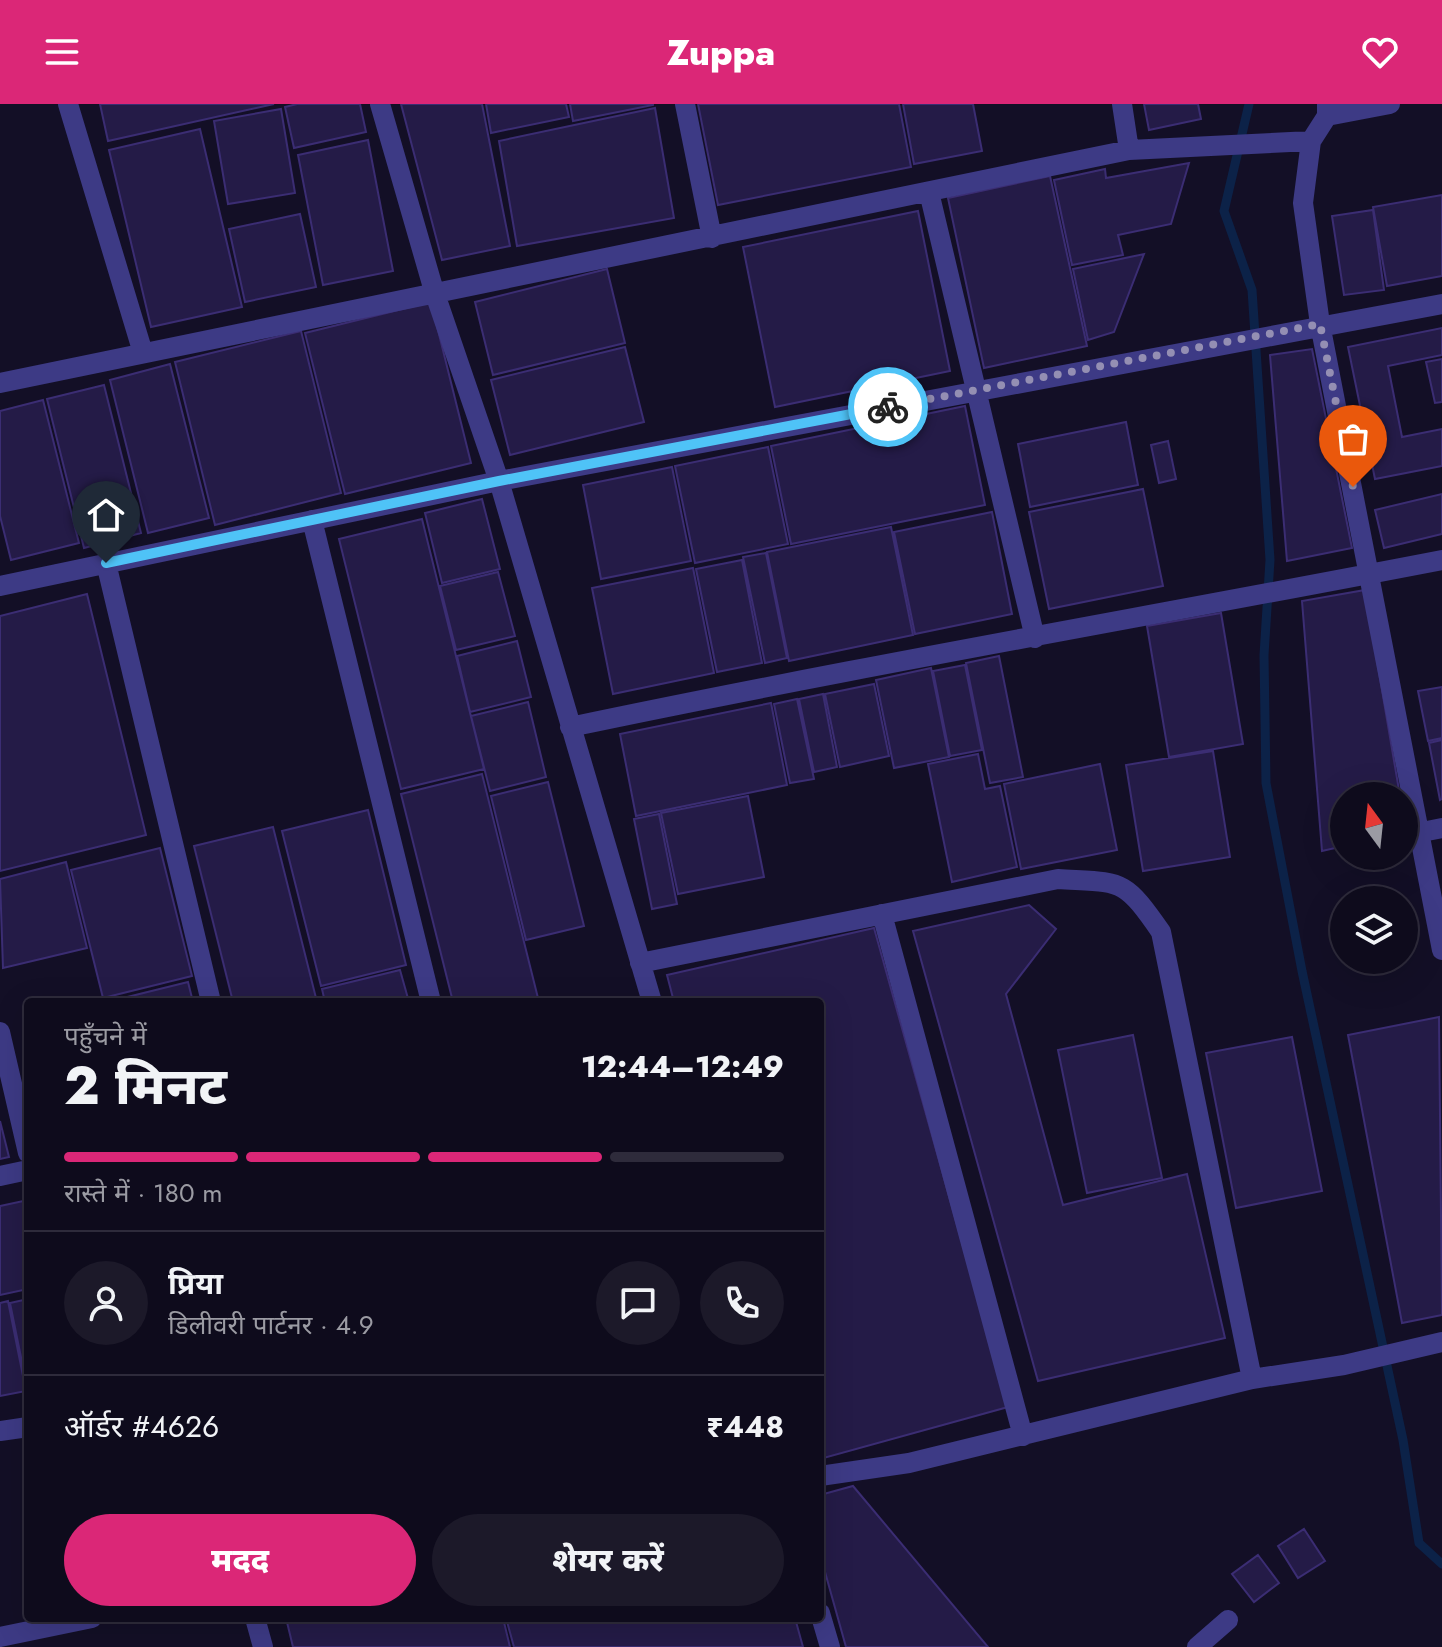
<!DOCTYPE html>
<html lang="hi">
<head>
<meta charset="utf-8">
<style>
	body { margin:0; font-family:Jost,"Noto Sans Devanagari",sans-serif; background:#1c1929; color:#f1f3f6; height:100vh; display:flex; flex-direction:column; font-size:30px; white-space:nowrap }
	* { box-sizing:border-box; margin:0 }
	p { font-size:26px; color:#9b9ba3 }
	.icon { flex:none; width:44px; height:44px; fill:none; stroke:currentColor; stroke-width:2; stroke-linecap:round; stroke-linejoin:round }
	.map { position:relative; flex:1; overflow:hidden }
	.side { position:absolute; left:24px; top:894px; width:800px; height:624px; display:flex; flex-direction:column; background:#0e0b1c; border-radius:8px; box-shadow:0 8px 32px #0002,0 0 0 2px #2e2b3b }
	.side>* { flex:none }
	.needle { width:52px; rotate:345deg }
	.fabs { position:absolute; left:1330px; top:678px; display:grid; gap:16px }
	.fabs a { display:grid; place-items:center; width:88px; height:88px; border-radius:50%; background:#0e0b1c; box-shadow:0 8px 32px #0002,0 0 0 2px #2e2b3b; font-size:40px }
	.pin { position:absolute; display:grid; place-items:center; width:68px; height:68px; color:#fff; margin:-82px -34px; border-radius:50% 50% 50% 0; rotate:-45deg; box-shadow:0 0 8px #0007 }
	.pin .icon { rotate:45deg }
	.courier { position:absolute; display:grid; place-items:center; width:80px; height:80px; margin:-40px; border:6px solid #4fc3f7; border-radius:50%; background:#fff; color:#222; box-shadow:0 2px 10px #0007 }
	.head em { font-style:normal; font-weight:800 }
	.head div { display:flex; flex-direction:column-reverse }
	.head { display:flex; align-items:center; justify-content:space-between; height:136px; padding:0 40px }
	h1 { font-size:52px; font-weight:800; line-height:60px }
	.bar { display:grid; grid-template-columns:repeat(4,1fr); gap:12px 8px; align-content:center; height:96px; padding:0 40px }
	.bar i { height:10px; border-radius:6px; background:#2e2b3b }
	.bar .active { background:#db2777 }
	.bar p { grid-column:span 4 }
	.line { display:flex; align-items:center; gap:20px; padding:0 40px; border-top:2px solid #2e2b3b }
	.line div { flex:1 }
	.round { display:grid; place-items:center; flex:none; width:84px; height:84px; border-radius:42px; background:#1c1929 }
	.action { display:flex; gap:16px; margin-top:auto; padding:16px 40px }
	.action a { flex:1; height:92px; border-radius:48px; background:#db2777; color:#fff; font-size:32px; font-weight:800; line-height:92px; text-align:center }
	.action a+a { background:#1c1929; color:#f1f3f6 }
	header { display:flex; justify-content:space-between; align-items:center; height:104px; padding:0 40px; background:#db2777; color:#fff; font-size:36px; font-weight:800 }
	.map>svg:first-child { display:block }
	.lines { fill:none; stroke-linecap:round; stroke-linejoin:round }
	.stream { stroke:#0c2248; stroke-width:9 }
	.building { fill:#241b47; stroke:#3b2d73; stroke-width:2 }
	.minor { stroke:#3d3a85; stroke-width:20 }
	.done { stroke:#948fb3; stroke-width:8; stroke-dasharray:0 14.4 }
	.route { stroke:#4fc3f7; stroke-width:10 }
</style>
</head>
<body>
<header><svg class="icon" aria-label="menu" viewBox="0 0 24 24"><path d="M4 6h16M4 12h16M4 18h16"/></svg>Zuppa<svg class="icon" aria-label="heart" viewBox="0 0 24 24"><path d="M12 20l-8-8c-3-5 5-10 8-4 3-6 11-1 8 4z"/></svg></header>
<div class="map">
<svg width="1442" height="1543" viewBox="0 0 1442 1543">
	<rect width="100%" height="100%" fill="#130f26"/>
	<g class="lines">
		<path class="stream" d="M1249 0 1224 107 1252 186 1270 456 1264 551 1266 679 1302 867 1403 1336 1419 1439 1442 1460"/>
	</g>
	<path class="building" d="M100 0H274L108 37Z
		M297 0H360L366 28 294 44 285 3Z
		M401 0H482L510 142 442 156Z
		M486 0H566L569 13 491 29Z
		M570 0H653V1L573 17Z
		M698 0H899L911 63 718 101Z
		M903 0H973L982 47 914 60Z
		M1144 0H1198L1201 15 1149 26Z
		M655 4 674 114 517 142 499 37Z
		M281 5 295 89 228 100 214 17Z
		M200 25 242 203 151 223 109 46Z
		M368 36 393 167 323 181 298 51Z
		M1189 59 1171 120 1118 131 1123 151 1072 161 1054 76 1105 65 1106 74Z
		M1050 72 1087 242 984 264 948 94Z
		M1442 91V172L1387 182 1373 103Z
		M1373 106 1384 186 1344 191 1332 112Z
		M918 107 950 267 775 303 743 143Z
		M300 110 316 183 245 198 229 125Z
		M1144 150 1114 228 1088 236 1073 165Z
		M607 165 625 239 493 271 475 198Z
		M431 198 471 359 345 390 305 229Z
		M1442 224V251L1388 262 1402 333 1442 325V362L1375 375 1348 243Z
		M301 227 341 389 215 421 175 258Z
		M625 243 644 318 510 351 491 276Z
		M1312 245 1352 444 1287 457 1270 251Z
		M1442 255V298L1435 299 1426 258Z
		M170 260 209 414 148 429 110 276Z
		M104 281 141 429 84 444 47 295Z
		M43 296 79 439 11 456 0 412V307Z
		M965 302 985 401 791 440 771 342Z
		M1126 318 1138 381 1030 403 1018 340Z
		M1168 337 1176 375 1159 379 1151 341Z
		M768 343 788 440 695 459 675 362Z
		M672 363 691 457 601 475 583 381Z
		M1143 385 1163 482 1049 505 1029 408Z
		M1442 390V430L1384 444 1375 406Z
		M482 395 500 465 442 479 425 409Z
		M992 408 1012 510 915 530 894 428Z
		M422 415 484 665 401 685 339 435Z
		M891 423 913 531 789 557 767 448Z
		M766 449 787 554 765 559 743 453Z
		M742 456 762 559 717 568 696 465Z
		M693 464 714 569 613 590 592 484Z
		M498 468 515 532 456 546 440 482Z
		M1365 486 1400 692H1344V742L1322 747 1302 497Z
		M87 490 146 731 0 767V512Z
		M1221 509 1243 640 1169 653 1147 522Z
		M517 537 531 593 470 608 457 552Z
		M999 552 1023 673 990 679 966 559Z
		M965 561 982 646 950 652 933 567Z
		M931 564 949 653 894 664 876 576Z
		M874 580 889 652 840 663 825 590Z
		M1442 583V634L1428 637 1418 587Z
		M823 590 837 663 814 668 799 595Z
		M797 595 814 675 790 679 774 600Z
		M528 598 546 673 490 687 471 612Z
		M771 599 787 681 636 712 620 630Z
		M1442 636V695L1440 696 1429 639Z
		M1213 647 1230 753 1143 767 1126 661Z
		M978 650 985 685 1000 682 1017 763 952 778 928 660Z
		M1100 660 1117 746 1021 765 1004 680Z
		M482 670 539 898H453L401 690Z
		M548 678 584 822 526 836 491 692Z
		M748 692 764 773 678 790 661 709Z
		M368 706 406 861 321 882 282 727Z
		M659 710 677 800 652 805 634 715Z
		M273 723 317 898H233L194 742Z
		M160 744 192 872 103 894 71 766Z
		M66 758 87 844 3 864 0 775Z
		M1029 801 1056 825 1006 890 1063 1101 1187 1070 1225 1234 1038 1277 913 827Z
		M874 824 1008 1303 820 1355V898H674L667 871Z
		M400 866 409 898H325L322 885Z
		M188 878 193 898H107Z
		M1439 913 1442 1211 1402 1219 1348 931Z
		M1133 931 1162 1074 1087 1089 1058 946Z
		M1292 933 1322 1087 1236 1104 1206 949Z
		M0 1017 9 1053 0 1055Z
		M28 1096V1185L0 1191V1102Z
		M28 1195V1288L10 1199Z
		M8 1197 26 1287 0 1292V1199Z
		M853 1382 988 1543H846L820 1450V1391Z
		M1304 1425 1325 1457 1298 1474 1278 1442Z
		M1258 1451 1279 1479 1254 1498 1232 1470Z
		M286 1514H503L510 1543H293Z
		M506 1514H795L803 1543H514Z"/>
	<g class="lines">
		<path class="minor" d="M68 0 143 249
			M380 0 434 187 499 377 652 898
			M685 0 712 134
			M1327 0V12L1311 37 1303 99 1320 220 1442 846
			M1327 12 1390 0
			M1129 46 1311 37
			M929 88 1035 534
			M0 279 1129 46 1122 0
			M312 416 431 898
			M106 459 211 898
			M0 482 499 377 1442 200
			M570 623C860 562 1152 512 1442 456
			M1422 728 1442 724
			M882 810 1023 1332
			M640 859 1058 775C1122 779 1123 773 1161 828L1252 1275
			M0 928 28 1049
			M0 1072 28 1066
			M0 1327 28 1323
			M820 1372 909 1359 1252 1275 1344 1261 1442 1238
			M820 1509 830 1543
			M255 1514 263 1543
			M0 1533 92 1514
			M1197 1543 1228 1516"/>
	</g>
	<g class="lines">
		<path class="done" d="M888 303 1320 220 1353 383"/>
		<path class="route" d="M106 459 499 377 888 303"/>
	</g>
</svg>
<div class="fabs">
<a><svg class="needle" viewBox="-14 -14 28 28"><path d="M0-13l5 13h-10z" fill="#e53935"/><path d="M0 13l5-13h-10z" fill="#9b9ba3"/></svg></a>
<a><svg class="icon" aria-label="layers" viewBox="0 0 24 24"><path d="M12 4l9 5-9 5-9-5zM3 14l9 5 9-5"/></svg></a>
</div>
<div class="pin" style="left:1353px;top:383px;background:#ea580c"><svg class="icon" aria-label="bag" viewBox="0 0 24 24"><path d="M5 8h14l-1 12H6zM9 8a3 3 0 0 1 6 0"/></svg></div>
<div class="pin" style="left:106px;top:459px;background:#1f2937"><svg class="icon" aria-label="home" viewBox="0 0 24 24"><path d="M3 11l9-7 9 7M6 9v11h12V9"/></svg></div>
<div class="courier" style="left:888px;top:303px"><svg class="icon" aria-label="bike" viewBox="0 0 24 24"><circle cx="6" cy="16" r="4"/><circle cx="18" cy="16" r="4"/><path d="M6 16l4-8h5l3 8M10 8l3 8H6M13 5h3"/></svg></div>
<section class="side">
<div class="head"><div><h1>2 मिनट</h1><p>पहुँचने में</p></div><em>12:44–12:49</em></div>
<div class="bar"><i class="active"></i><i class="active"></i><i class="active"></i><i></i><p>रास्ते में · 180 m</p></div>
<div class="line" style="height:144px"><a class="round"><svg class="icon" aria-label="person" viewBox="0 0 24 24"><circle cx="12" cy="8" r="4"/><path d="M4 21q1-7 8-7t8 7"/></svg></a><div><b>प्रिया</b><p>डिलीवरी पार्टनर · 4.9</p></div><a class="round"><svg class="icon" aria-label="chat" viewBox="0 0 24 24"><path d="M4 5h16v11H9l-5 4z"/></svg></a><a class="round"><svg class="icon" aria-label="phone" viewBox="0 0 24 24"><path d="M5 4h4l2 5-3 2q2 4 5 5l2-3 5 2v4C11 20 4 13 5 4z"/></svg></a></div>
<div class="line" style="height:104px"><div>ऑर्डर #4626</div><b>₹448</b></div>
<div class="action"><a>मदद</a><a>शेयर करें</a></div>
</section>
</div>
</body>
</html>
